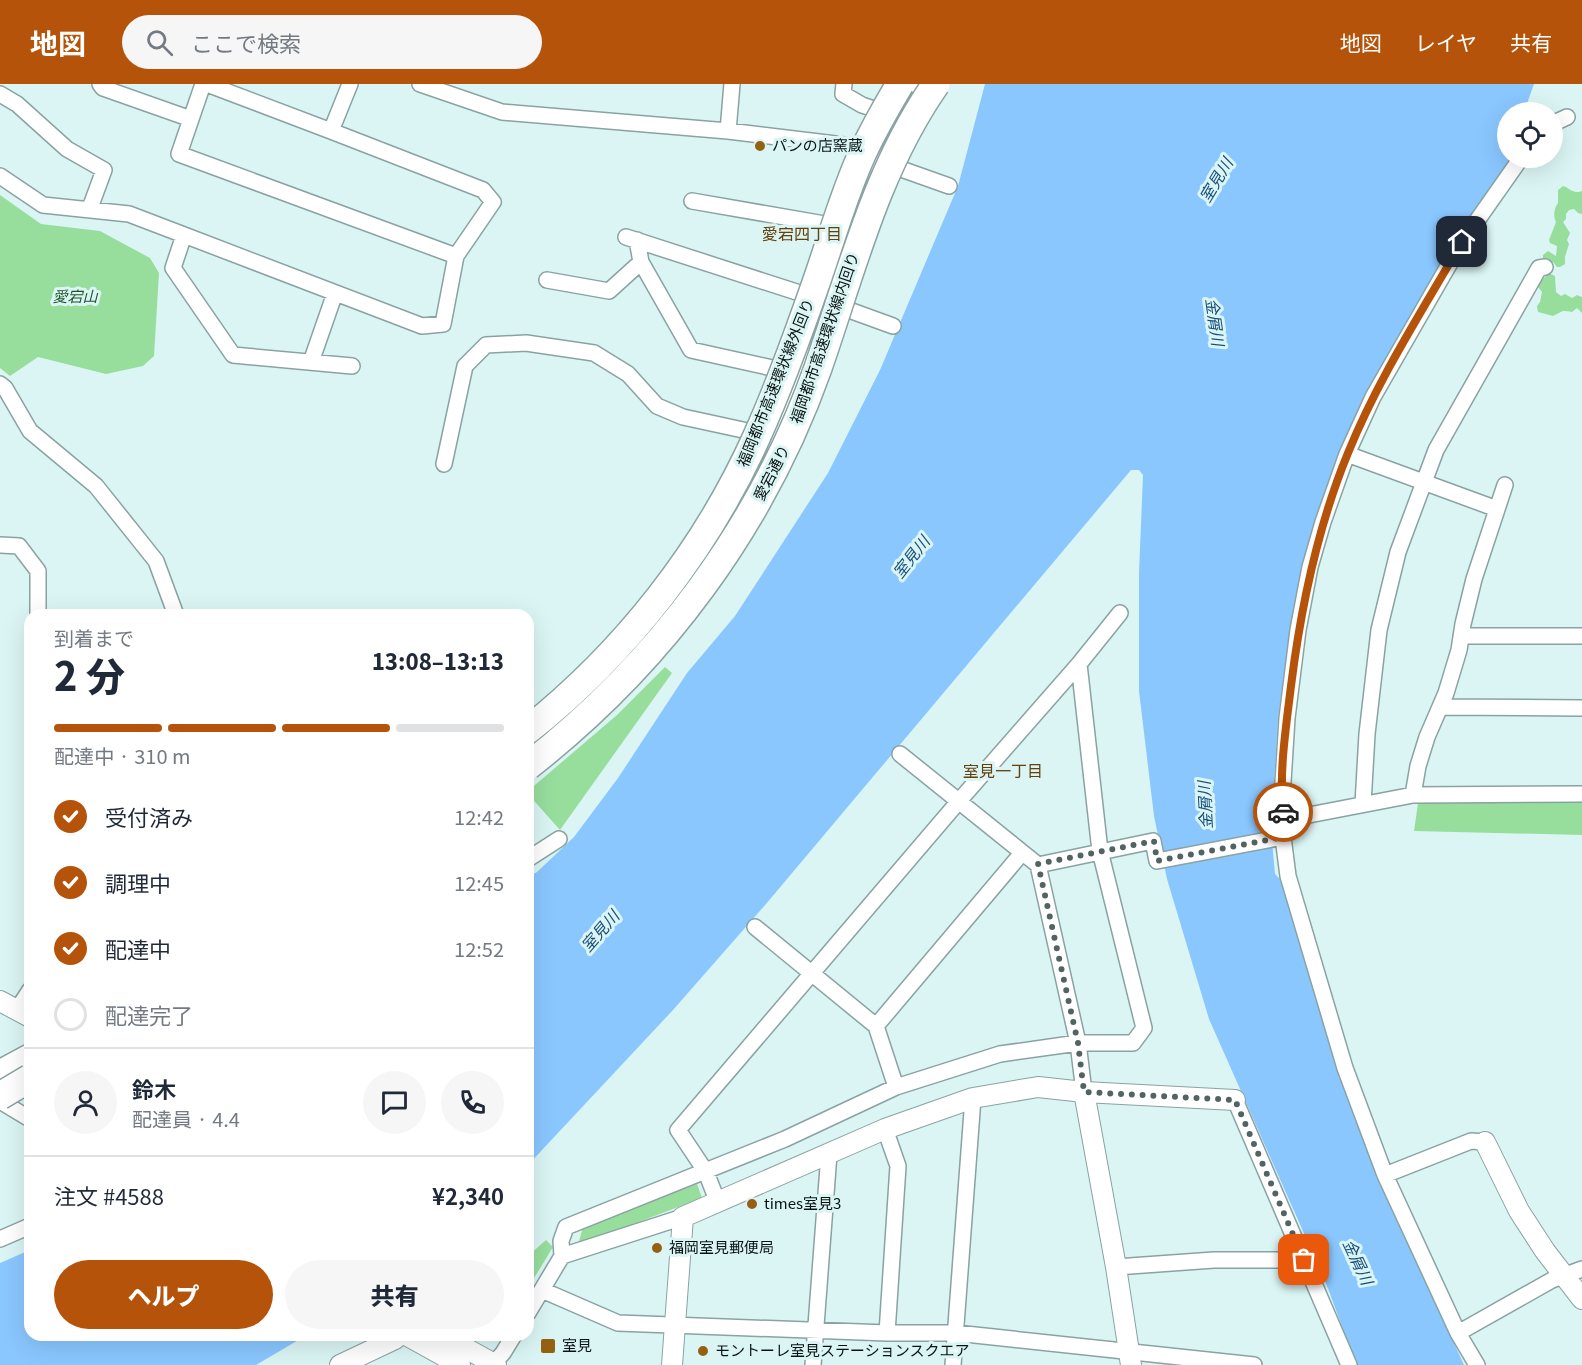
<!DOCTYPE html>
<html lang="ja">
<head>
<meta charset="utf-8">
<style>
	body { margin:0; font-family:Georgia,"Noto Sans JP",serif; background:#f6f6f7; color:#1f2937; height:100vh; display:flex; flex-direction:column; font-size:22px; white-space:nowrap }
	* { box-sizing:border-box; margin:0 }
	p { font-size:20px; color:#747a83 }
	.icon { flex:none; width:33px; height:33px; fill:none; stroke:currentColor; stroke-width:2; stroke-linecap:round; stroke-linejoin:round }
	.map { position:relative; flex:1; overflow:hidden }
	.side { position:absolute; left:24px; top:525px; width:510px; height:732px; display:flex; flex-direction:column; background:#fff; border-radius:18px; box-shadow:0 6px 24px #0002 }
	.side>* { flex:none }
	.buttons { position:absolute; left:1497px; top:18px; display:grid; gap:12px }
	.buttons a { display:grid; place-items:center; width:66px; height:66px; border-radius:50%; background:#fff; box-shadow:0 6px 24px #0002; font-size:30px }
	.pin { position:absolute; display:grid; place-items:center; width:51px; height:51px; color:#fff; margin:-26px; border-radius:12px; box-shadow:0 3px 9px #0006 }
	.courier { position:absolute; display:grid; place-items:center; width:60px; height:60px; margin:-30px; border:4px solid #b45309; border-radius:50%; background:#fff; color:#222; box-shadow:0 2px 8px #0007 }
	.head em { font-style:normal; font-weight:800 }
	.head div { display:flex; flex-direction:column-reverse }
	.head { display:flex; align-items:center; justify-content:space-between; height:102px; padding:0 30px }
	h1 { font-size:39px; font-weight:800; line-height:45px }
	.bar { display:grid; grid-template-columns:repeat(4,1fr); gap:9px 6px; align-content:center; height:72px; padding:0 30px }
	.bar i { height:8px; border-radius:4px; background:#e0e1e3 }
	.bar .on { background:#b45309 }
	.bar p { grid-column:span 4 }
	.line { display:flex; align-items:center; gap:15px; padding:0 30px; border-top:2px solid #e0e1e3 }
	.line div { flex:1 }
	.round { display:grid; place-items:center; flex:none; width:63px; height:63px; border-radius:32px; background:#f6f6f7 }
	ol { padding:0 30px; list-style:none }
	li { display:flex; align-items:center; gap:18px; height:66px }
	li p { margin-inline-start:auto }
	li .icon { padding:6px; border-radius:50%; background:#b45309; color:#fff; stroke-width:4 }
	li:last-child { color:#747a83 }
	li i { width:33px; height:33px; border:3px solid #e0e1e3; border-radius:50% }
	.action { display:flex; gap:12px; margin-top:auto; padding:12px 30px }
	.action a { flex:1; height:69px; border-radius:36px; background:#b45309; color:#fff; font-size:24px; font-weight:800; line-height:69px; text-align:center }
	.action a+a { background:#f6f6f7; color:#1f2937 }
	header { display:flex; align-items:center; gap:36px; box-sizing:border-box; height:84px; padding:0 30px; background:#b45309; color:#fff }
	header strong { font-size:28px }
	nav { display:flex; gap:33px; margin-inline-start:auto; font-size:21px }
	.search { width:420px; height:54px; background:#f6f6f7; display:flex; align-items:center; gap:15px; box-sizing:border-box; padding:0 21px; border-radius:33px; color:#747a83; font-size:22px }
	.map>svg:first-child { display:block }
	.green { fill:#97de9d }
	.water { fill:#8ac7ff }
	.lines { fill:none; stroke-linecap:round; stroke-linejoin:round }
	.minor-casing { stroke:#8aa2a2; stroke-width:18 }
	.tertiary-casing { stroke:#8aa2a2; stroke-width:22 }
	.motorway-casing { stroke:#8aa2a2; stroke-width:30 }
	.minor { stroke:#fff; stroke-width:15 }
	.tertiary { stroke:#fff; stroke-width:20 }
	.motorway { stroke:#fff; stroke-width:27 }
	.motorway-bridge-casing { stroke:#8aa2a2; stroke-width:30; stroke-linecap:butt }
	.motorway-bridge { stroke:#fff; stroke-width:27 }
	.done { stroke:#536262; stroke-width:6; stroke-dasharray:0 10.8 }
	.route { stroke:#b45309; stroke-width:8 }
	.poi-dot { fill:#946113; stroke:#dbf5f5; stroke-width:2 }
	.labels { text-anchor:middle; stroke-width:6; stroke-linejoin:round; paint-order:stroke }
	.poi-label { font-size:15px; fill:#0a1313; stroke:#dbf5f5; text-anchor:start }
	.park-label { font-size:15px; font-style:italic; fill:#1f5528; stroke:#dbf5f5 }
	.street-label { font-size:15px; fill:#0a1313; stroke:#dbf5f5 }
	.water-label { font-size:16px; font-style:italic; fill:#184f7c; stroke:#dbf5f5 }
	.neighbourhood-label { font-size:16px; fill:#63400c; stroke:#dbf5f5 }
</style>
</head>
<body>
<header>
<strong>地図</strong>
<div class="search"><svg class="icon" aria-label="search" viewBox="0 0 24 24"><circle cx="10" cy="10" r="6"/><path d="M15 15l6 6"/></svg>ここで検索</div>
<nav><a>地図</a><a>レイヤ</a><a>共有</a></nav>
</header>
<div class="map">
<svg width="1582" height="1281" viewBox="0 0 1582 1281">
	<rect width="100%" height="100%" fill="#dbf5f5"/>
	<path class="green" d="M1563 102 1566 103C1570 106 1576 110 1582 107V130L1578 129 1574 125 1569 126 1566 130V135L1563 138 1570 149 1567 156 1569 160 1565 173V180L1560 183H1557L1553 178 1549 180 1543 177V171L1548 167 1556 172 1557 162 1550 159 1549 156 1556 138C1553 132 1554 124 1558 119V106Z
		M0 111 41 140 100 147 150 174 159 189 154 272 143 282 106 290 38 273 10 292 0 284Z
		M1549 189 1555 192 1556 208 1561 212 1565 210 1572 214 1577 211 1582 213V229L1577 224 1572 228C1560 226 1564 227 1553 232L1538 228 1537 222 1540 218 1542 208 1538 203 1541 197Z
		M665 583 672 589 560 746 528 710V707L617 631Z
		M1419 712 1582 713V751L1414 747Z
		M697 1100 702 1114 578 1161 583 1143Z
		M546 1156 553 1163 528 1204V1172Z"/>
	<path class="water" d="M985 0H1534L1524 28H1508L1509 78 1458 154 1342 366 1316 434 1303 481 1290 545 1278 634 1271 746 1275 790 1280 795 1339 985 1380 1097 1464 1281H1356L1326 1199 1209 935 1167 795 1154 732 1139 607V489L1143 391 1139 386H1131L766 820 673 926 528 1081V793L537 788 574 753 618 694 687 589 735 532 828 389 880 286 958 102Z
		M30 1166V1251H307L256 1281H0V1179Z"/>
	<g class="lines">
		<g class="minor-casing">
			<path id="minor" d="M100 0 103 4 191 35
				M203 0 179 70 456 172
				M207 0 331 47
				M350 0 331 47 483 106 493 118 456 172 443 240 422 242 184 151 173 184 233 271 352 282
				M420 0 502 28 728 47 732 0
				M844 0 843 10 862 21 886 29
				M0 10 17 20 67 65 104 86 90 124
				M1552 40 1567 33
				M728 47 844 61 863 68
				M887 80 949 102
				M0 92 43 121 129 130 184 151
				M692 117 836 142
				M626 153 812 213
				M637 156 641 178 691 266 786 287
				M547 196 609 207 641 178
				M838 222 893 242
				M311 278 335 209
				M0 300 5 304 30 347 96 402 156 477 176 531
				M1347 370 1497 425
				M444 380 465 282 486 261 526 259 594 269 628 290 657 322 683 333 743 346 760 352
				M0 461 19 462 38 487V531
				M1461 552H1582
				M1440 623 1582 624
				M900 670 1038 781 1078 959 1084 1008
				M1413 711 1418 682 1427 653 1446 609 1459 566 1463 540 1474 495 1505 401
				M1363 720 1367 650 1379 546 1398 468 1436 366 1539 184 1545 183
				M1283 736 1413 711 1582 710
				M528 775 559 755
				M1038 781 1153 757 1157 777 1283 753
				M755 843 876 942 1022 769
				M17 926 30 906
				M876 942 896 1003
				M1235 1016 1349 1281
				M0 1017 30 1035
				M885 1045 898 1082 887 1249
				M1385 1091 1471 1057 1485 1058
				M718 1119 706 1088 678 1046 959 717 1079 580 1120 529
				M0 1155 30 1142
				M562 1172 561 1157 566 1143 785 1055 896 1003 1000 970 1078 959H1133L1144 944 1100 767 1079 580
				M1116 1183 1214 1176H1304
				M542 1206 618 1239 887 1249H956L1254 1281
				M528 1229 562 1172 683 1133
				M1458 1249 1552 1196 1582 1185
				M493 1280 503 1269 514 1251
				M813 1281 829 1070
				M953 1281 973 1014
				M1477 1281 1458 1249 1385 1091 1345 984 1288 792 1283 753 1282 714 1287 634 1298 546 1310 483 1323 438 1347 370 1373 313 1462 158 1521 74"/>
		</g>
		<g class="tertiary-casing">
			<path id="tertiary" d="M0 917 30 933
				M1084 1008 1116 1183 1131 1281
				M1485 1058 1519 1127 1545 1167 1582 1215
				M406 1251 460 1281
				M442 1251 496 1281
				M340 1281 395 1255 399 1251
				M672 1281 683 1133 885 1045 973 1014 1038 1003 1084 1008 1235 1016"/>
		</g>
		<g class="motorway-casing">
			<path id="motorway" d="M860 120C876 79 893 35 919 0
				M707 484 721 451 758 388 806 277 818 244
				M0 990 30 974"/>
		</g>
		<use href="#minor" class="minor"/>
		<use href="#tertiary" class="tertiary"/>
		<use href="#motorway" class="motorway"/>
		<g class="motorway-bridge-casing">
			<path id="motorway-bridge" d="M528 646C625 569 706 466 757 352 780 301 799 248 817 196 832 153 844 109 863 68 874 45 887 22 900 0
				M528 682C660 579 762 442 818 284 852 186 876 86 936 0
				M0 1012 30 994"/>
		</g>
		<use href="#motorway-bridge" class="motorway-bridge"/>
	</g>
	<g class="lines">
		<path class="done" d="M1283 728V753L1157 777 1154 757 1038 780 1078 959 1084 1008 1235 1016 1304 1176"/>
		<path class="route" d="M1283 728C1279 687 1286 643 1291 602 1301 522 1317 444 1348 369 1378 295 1422 227 1462 158"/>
	</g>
	<g class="poi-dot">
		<circle cx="760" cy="62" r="6"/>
		<circle cx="752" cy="1120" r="6"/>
		<circle cx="657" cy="1164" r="6"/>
		<rect x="540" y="1254" width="16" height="16" rx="3"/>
		<circle cx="703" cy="1267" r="6"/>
	</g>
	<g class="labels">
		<g class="poi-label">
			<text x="772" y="67">パンの店窯蔵</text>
			<text x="764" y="1125">times室見3</text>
			<text x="669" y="1169">福岡室見郵便局</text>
			<text x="562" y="1267">室見</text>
			<text x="715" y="1272">モントーレ室見ステーションスクエア</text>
		</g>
		<g class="park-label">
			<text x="75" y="218">愛宕山</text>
		</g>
		<g class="street-label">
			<text transform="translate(825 254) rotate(-71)" y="5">福岡都市高速環状線内回り</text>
			<text transform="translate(776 299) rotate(-68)" y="5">福岡都市高速環状線外回り</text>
			<text transform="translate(772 389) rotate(-63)" y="5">愛宕通り</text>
		</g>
		<g class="water-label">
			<text transform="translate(1216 96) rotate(-59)" y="6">室見川</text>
			<text transform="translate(1215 238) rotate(82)" y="6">金屑川</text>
			<text transform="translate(911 473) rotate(-52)" y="6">室見川</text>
			<text transform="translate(1205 721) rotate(-93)" y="6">金屑川</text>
			<text transform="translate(600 847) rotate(-49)" y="6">室見川</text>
			<text transform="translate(1358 1178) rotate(65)" y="6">金屑川</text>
		</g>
		<g class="neighbourhood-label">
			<text x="802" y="156">愛宕四丁目</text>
			<text x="1003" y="693">室見一丁目</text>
		</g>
	</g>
</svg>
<div class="buttons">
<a><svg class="icon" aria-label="locate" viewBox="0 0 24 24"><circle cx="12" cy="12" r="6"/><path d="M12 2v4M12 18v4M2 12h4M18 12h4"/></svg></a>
</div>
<div class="pin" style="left:1304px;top:1176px;background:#ea580c"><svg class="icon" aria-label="bag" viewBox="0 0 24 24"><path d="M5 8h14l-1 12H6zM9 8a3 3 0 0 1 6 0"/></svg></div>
<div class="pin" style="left:1462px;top:158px;background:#1f2937"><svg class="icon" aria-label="home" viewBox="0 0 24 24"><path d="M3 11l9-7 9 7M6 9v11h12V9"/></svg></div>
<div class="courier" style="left:1283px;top:728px"><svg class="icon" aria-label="car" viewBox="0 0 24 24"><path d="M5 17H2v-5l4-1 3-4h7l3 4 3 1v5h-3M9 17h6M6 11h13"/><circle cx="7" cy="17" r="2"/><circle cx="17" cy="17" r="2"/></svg></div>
<section class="side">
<div class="head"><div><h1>2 分</h1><p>到着まで</p></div><em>13:08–13:13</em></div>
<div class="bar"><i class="on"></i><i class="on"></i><i class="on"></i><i></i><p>配達中 · 310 m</p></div>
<ol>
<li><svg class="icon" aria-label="check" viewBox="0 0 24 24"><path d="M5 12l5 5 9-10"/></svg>受付済み<p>12:42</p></li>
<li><svg class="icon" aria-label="check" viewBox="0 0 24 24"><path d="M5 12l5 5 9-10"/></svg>調理中<p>12:45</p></li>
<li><svg class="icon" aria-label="check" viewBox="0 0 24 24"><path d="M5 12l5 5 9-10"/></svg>配達中<p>12:52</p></li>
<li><i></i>配達完了</li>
</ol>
<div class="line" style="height:108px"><a class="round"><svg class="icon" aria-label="person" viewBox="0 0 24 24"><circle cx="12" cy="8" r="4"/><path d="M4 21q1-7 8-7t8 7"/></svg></a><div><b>鈴木</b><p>配達員 · 4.4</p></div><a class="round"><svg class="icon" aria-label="chat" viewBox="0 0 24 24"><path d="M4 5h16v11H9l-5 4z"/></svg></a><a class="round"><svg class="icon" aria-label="phone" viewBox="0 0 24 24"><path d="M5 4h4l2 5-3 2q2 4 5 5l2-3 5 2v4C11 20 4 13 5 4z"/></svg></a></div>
<div class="line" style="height:78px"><div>注文 #4588</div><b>¥2,340</b></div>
<div class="action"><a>ヘルプ</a><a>共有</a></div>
</section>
</div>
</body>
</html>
